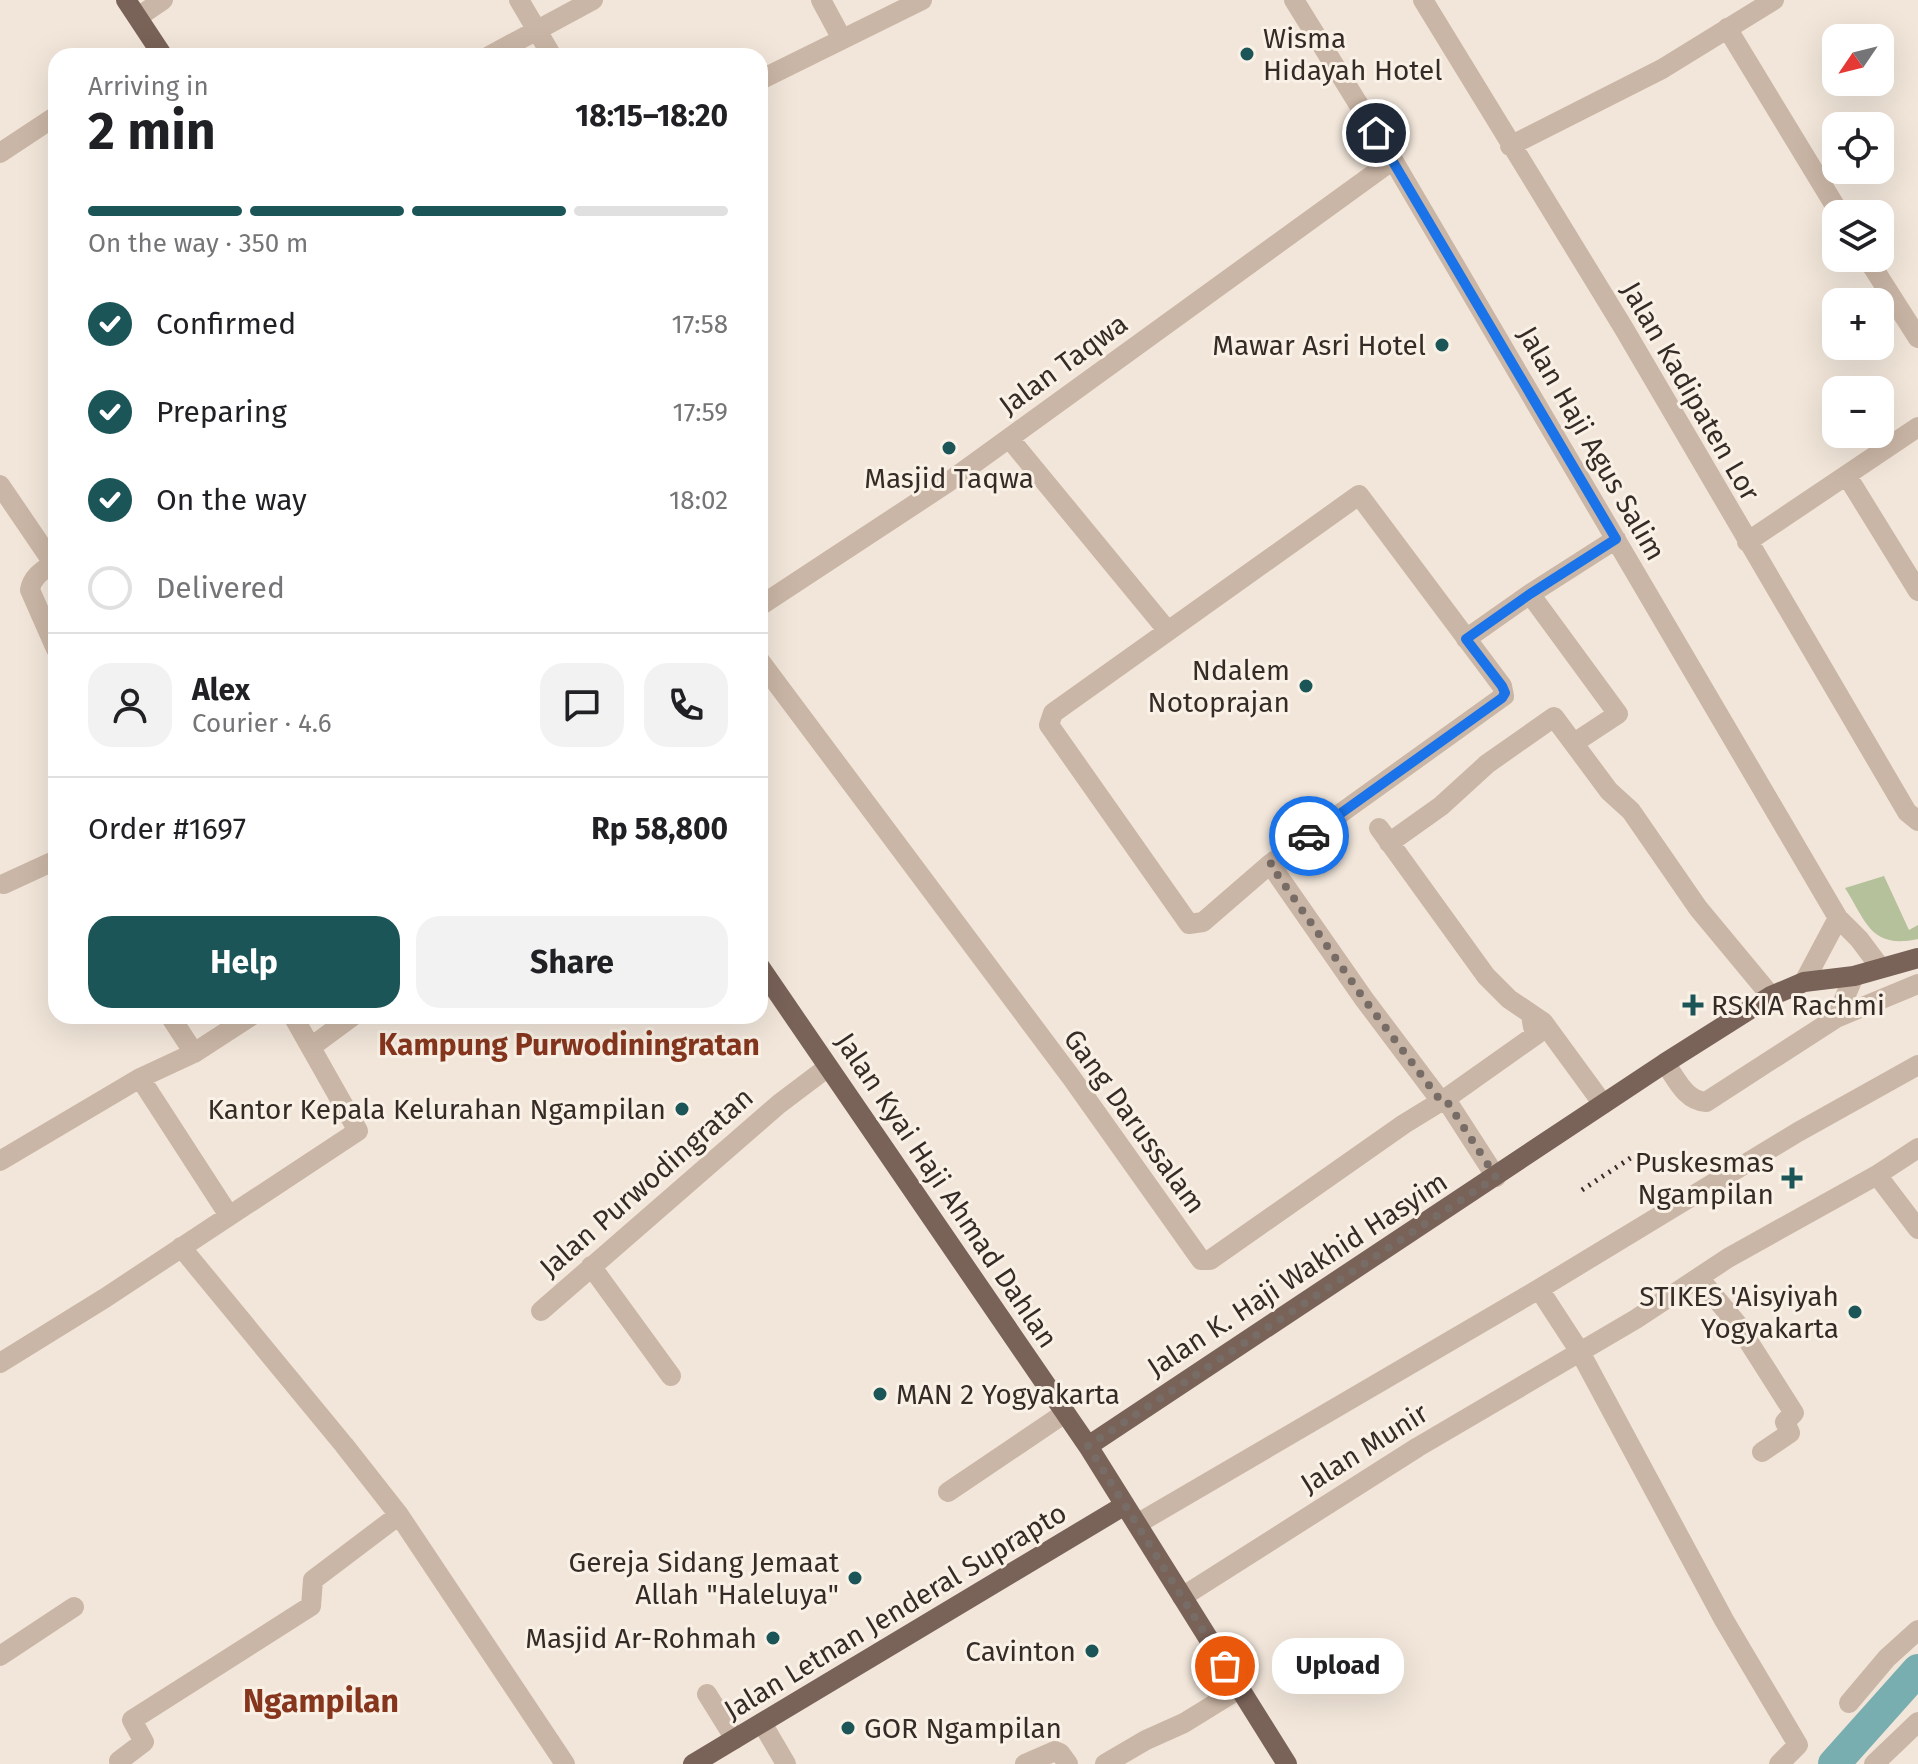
<!DOCTYPE html>
<html lang="en">
<head>
<meta charset="utf-8">
<style>
	body { margin:0; font-family:"Fira Sans",sans-serif; background:#f2f2f2; color:#202124; height:100vh; display:flex; flex-direction:column; font-size:30px; white-space:nowrap }
	* { box-sizing:border-box; margin:0 }
	p { font-size:26px; color:#757577 }
	.icon { flex:none; width:44px; height:44px; fill:none; stroke:currentColor; stroke-width:2; stroke-linecap:round; stroke-linejoin:round }
	.map { position:relative; flex:1; overflow:hidden }
	.details { position:absolute; left:48px; top:48px; width:720px; height:976px; display:flex; flex-direction:column; background:#fff; border-radius:24px; box-shadow:0 8px 32px #0002 }
	.details>* { flex:none }
	.needle { width:52px; rotate:235deg }
	.tools { position:absolute; left:1822px; top:24px; display:grid; gap:16px }
	.tools a { display:grid; place-items:center; width:72px; height:72px; border-radius:16px; background:#fff; box-shadow:0 8px 32px #0002; font-size:40px }
	.pin { position:absolute; display:grid; place-items:center; width:68px; height:68px; color:#fff; margin:-34px; border:4px solid #fff; border-radius:50%; box-shadow:0 2px 8px #0007 }
	.courier { position:absolute; display:grid; place-items:center; width:80px; height:80px; margin:-40px; border:6px solid #1a73e8; border-radius:50%; background:#fff; color:#222; box-shadow:0 2px 10px #0007 }
	.bubble { position:absolute; height:56px; border-radius:24px; background:#fff; box-shadow:0 8px 32px #0002; font-size:26px; font-weight:700; line-height:56px; text-align:center }
	.head em { font-style:normal; font-weight:700 }
	.head div { display:flex; flex-direction:column-reverse }
	.head { display:flex; align-items:center; justify-content:space-between; height:136px; padding:0 40px }
	h1 { font-size:52px; font-weight:700; line-height:60px }
	.bar { display:grid; grid-template-columns:repeat(4,1fr); gap:12px 8px; align-content:center; height:96px; padding:0 40px }
	.bar i { height:10px; border-radius:6px; background:#e0e0e0 }
	.bar .current { background:#1c5558 }
	.bar p { grid-column:span 4 }
	.line { display:flex; align-items:center; gap:20px; padding:0 40px; border-top:2px solid #e0e0e0 }
	.line div { flex:1 }
	.round { display:grid; place-items:center; flex:none; width:84px; height:84px; border-radius:24px; background:#f2f2f2 }
	ol { padding:0 40px; list-style:none }
	li { display:flex; align-items:center; gap:24px; height:88px }
	li p { margin-inline-start:auto }
	li .icon { padding:8px; border-radius:50%; background:#1c5558; color:#fff; stroke-width:4 }
	li:last-child { color:#757577 }
	li i { width:44px; height:44px; border:4px solid #e0e0e0; border-radius:50% }
	.action { display:flex; gap:16px; margin-top:auto; padding:16px 40px }
	.action a { flex:1; height:92px; border-radius:24px; background:#1c5558; color:#fff; font-size:32px; font-weight:700; line-height:92px; text-align:center }
	.action a+a { background:#f2f2f2; color:#202124 }
	.map>svg:first-child { display:block }
	.green { fill:#b5c19a }
	.lines { fill:none; stroke-linecap:round; stroke-linejoin:round }
	.river { stroke:#78aeb0; stroke-width:32 }
	.minor { stroke:#cab6a6; stroke-width:20 }
	.major { stroke:#796258; stroke-width:20 }
	.rail { stroke:#362c27; stroke-width:5; stroke-dasharray:2 6; stroke-linecap:butt }
	.done { stroke:#786d66; stroke-width:8; stroke-dasharray:0 14.4 }
	.route { stroke:#1a73e8; stroke-width:10 }
	.poi-dot { fill:#1c5558; stroke:#faf1e6; stroke-width:3 }
	.labels { text-anchor:middle; stroke-width:6; stroke-linejoin:round; paint-order:stroke }
	.poi-label { font-size:28px; fill:#362c27; stroke:#faf1e6; text-anchor:end }
	.street-label { font-size:28px; fill:#362c27; stroke:#faf1e6 }
	.neighbourhood-label { font-size:30px; font-weight:bold; fill:#87361e; stroke:#faf1e6 }
	.quarter-label { font-size:32px; font-weight:bold; fill:#87361e; stroke:#faf1e6 }
</style>
</head>
<body>
<div class="map">
<svg width="1918" height="1764" viewBox="0 0 1918 1764">
	<rect width="100%" height="100%" fill="#f2e6da"/>
	<path class="green" d="M1884 876 1909 930 1918 925V939C1871 949 1867 923 1845 888Z"/>
	<g class="lines">
		<path class="river" d="M1834 1764 1918 1670"/>
		<path class="minor" d="M519 0 552 56
			M821 0 842 39
			M1294 0 1393 160 1838 918 1859 939 1880 967
			M1423 0 1623 327 1907 812 1918 821
			M138 17 163 0
			M1727 28 1840 214
			M489 56 593 0
			M760 80 922 0
			M1510 146 1662 69 1774 0
			M0 153 56 116
			M1867 258 1918 338
			M1009 438 1167 630
			M1847 476 1918 591
			M0 485 53 563
			M1359 495 1502 686 1504 696 1270 864 1203 922 1189 924 1049 725 1053 713Z
			M1747 542 1918 427
			M56 561C45 569 32 576 30 590L56 649
			M1530 594 1618 714 1574 743
			M760 606 947 483 1393 160
			M1466 639 1530 594 1616 539
			M760 661 1071 1077 1201 1260H1210L1404 1124 1448 1097 1537 1034 1533 1027 1531 1015 1543 1022
			M1379 828 1486 976 1509 999 1543 1022 1603 1104
			M1389 843 1441 806 1487 764 1554 717 1609 791 1631 811 1698 908 1771 996
			M1270 864 1364 999 1440 1100
			M4 884 56 860
			M1804 982 1838 918
			M170 1016 194 1053
			M1836 1018 1854 976
			M311 1047 353 1016
			M1665 1063C1676 1078 1685 1101 1706 1102L1836 1018 1918 984
			M138 1079 194 1053 251 1016
			M1445 1098 1496 1177
			M0 1161 140 1078 228 1214
			M1877 1175 1918 1229
			M181 1247 344 1445 399 1515 565 1764
			M591 1266 671 1376
			M1699 1278 1738 1325 1794 1413 1785 1422 1790 1433 1762 1452
			M1539 1289 1580 1352 1724 1620 1798 1745 1779 1764
			M541 1311 779 1104 828 1067
			M0 1363 105 1298 358 1131 293 1016
			M948 1492 1065 1413
			M1137 1524 1539 1289 1798 1132 1918 1065
			M1182 1597 1418 1447 1636 1319 1728 1258 1877 1175 1918 1148
			M0 1656 74 1607
			M707 1694 735 1739
			M1849 1703 1887 1658 1918 1630
			M762 1723 786 1764
			M121 1764 119 1761 144 1742 132 1720 311 1606 313 1580 399 1515
			M1025 1764 1055 1751 1060 1753 1068 1764
			M1105 1764 1146 1740 1184 1723 1239 1689
			M1874 1764 1918 1722"/>
		<path class="major" d="M126 0 163 56
			M760 967 1088 1446 1287 1764
			M1088 1446 1665 1063 1771 996 1804 982 1854 976 1918 958
			M693 1764 1125 1505"/>
		<path class="rail" d="M1582 1190 1632 1157"/>
	</g>
	<g class="lines">
		<path class="done" d="M1225 1666 1088 1446 1496 1177 1446 1100H1440L1364 999 1270 864 1309 836"/>
		<path class="route" d="M1309 836 1502 698 1505 693 1502 686 1466 639 1530 594 1616 539 1376 133"/>
	</g>
	<g class="poi-dot">
		<circle cx="1247" cy="54" r="8"/>
		<circle cx="1442" cy="345" r="8"/>
		<circle cx="949" cy="448" r="8"/>
		<circle cx="1306" cy="686" r="8"/>
		<path d="M1689 993h8v8h8v8h-8v8h-8v-8h-8v-8h8z"/>
		<circle cx="682" cy="1109" r="8"/>
		<path d="M1788 1166h8v8h8v8h-8v8h-8v-8h-8v-8h8z"/>
		<circle cx="1855" cy="1312" r="8"/>
		<circle cx="880" cy="1394" r="8"/>
		<circle cx="855" cy="1578" r="8"/>
		<circle cx="773" cy="1638" r="8"/>
		<circle cx="1092" cy="1651" r="8"/>
		<circle cx="848" cy="1728" r="8"/>
	</g>
	<g class="labels">
		<g class="poi-label">
			<text x="1263" y="48" text-anchor="start">Wisma<tspan x="1263" dy="32">Hidayah Hotel</tspan></text>
			<text x="1426" y="355">Mawar Asri Hotel</text>
			<text x="949" y="488" text-anchor="middle">Masjid Taqwa</text>
			<text x="1290" y="680">Ndalem<tspan x="1290" dy="32">Notoprajan</tspan></text>
			<text x="1711" y="1015" text-anchor="start">RSKIA Rachmi</text>
			<text x="666" y="1119">Kantor Kepala Kelurahan Ngampilan</text>
			<text x="1774" y="1172">Puskesmas<tspan x="1774" dy="32">Ngampilan</tspan></text>
			<text x="1839" y="1306">STIKES 'Aisyiyah<tspan x="1839" dy="32">Yogyakarta</tspan></text>
			<text x="896" y="1404" text-anchor="start">MAN 2 Yogyakarta</text>
			<text x="839" y="1572">Gereja Sidang Jemaat<tspan x="839" dy="32">Allah "Haleluya"</tspan></text>
			<text x="757" y="1648">Masjid Ar-Rohmah</text>
			<text x="1076" y="1661">Cavinton</text>
			<text x="864" y="1738" text-anchor="start">GOR Ngampilan</text>
		</g>
		<g class="street-label">
			<text transform="translate(1063 364) rotate(-36)" y="10">Jalan Taqwa</text>
			<text transform="translate(1691 391) rotate(60)" y="10">Jalan Kadipaten Lor</text>
			<text transform="translate(1592 443) rotate(60)" y="10">Jalan Haji Agus Salim</text>
			<text transform="translate(1135 1121) rotate(54)" y="10">Gang Darussalam</text>
			<text transform="translate(646 1182) rotate(-41)" y="10">Jalan Purwodingratan</text>
			<text transform="translate(947 1190) rotate(56)" y="10">Jalan Kyai Haji Ahmad Dahlan</text>
			<text transform="translate(1297 1274) rotate(-33)" y="10">Jalan K. Haji Wakhid Hasyim</text>
			<text transform="translate(1364 1448) rotate(-32)" y="10">Jalan Munir</text>
			<text transform="translate(895 1611) rotate(-31)" y="10">Jalan Letnan Jenderal Suprapto</text>
		</g>
		<g class="neighbourhood-label">
			<text x="569" y="1055">Kampung Purwodiningratan</text>
		</g>
		<g class="quarter-label">
			<text x="321" y="1712">Ngampilan</text>
		</g>
	</g>
</svg>
<div class="tools">
<a><svg class="needle" viewBox="-14 -14 28 28"><path d="M0-13l5 13h-10z" fill="#e53935"/><path d="M0 13l5-13h-10z" fill="#757577"/></svg></a>
<a><svg class="icon" aria-label="locate" viewBox="0 0 24 24"><circle cx="12" cy="12" r="6"/><path d="M12 2v4M12 18v4M2 12h4M18 12h4"/></svg></a>
<a><svg class="icon" aria-label="layers" viewBox="0 0 24 24"><path d="M12 4l9 5-9 5-9-5zM3 14l9 5 9-5"/></svg></a>
<a>+</a>
<a>−</a>
</div>
<div class="pin" style="left:1225px;top:1666px;background:#ea580c"><svg class="icon" aria-label="bag" viewBox="0 0 24 24"><path d="M5 8h14l-1 12H6zM9 8a3 3 0 0 1 6 0"/></svg></div>
<div class="pin" style="left:1376px;top:133px;background:#1f2937"><svg class="icon" aria-label="home" viewBox="0 0 24 24"><path d="M3 11l9-7 9 7M6 9v11h12V9"/></svg></div>
<div class="courier" style="left:1309px;top:836px"><svg class="icon" aria-label="car" viewBox="0 0 24 24"><path d="M5 17H2v-5l4-1 3-4h7l3 4 3 1v5h-3M9 17h6M6 11h13"/><circle cx="7" cy="17" r="2"/><circle cx="17" cy="17" r="2"/></svg></div>
<div class="bubble" style="left:1272px;top:1638px;width:132px">Upload</div>
<section class="details">
<div class="head"><div><h1>2 min</h1><p>Arriving in</p></div><em>18:15–18:20</em></div>
<div class="bar"><i class="current"></i><i class="current"></i><i class="current"></i><i></i><p>On the way · 350 m</p></div>
<ol>
<li><svg class="icon" aria-label="check" viewBox="0 0 24 24"><path d="M5 12l5 5 9-10"/></svg>Confirmed<p>17:58</p></li>
<li><svg class="icon" aria-label="check" viewBox="0 0 24 24"><path d="M5 12l5 5 9-10"/></svg>Preparing<p>17:59</p></li>
<li><svg class="icon" aria-label="check" viewBox="0 0 24 24"><path d="M5 12l5 5 9-10"/></svg>On the way<p>18:02</p></li>
<li><i></i>Delivered</li>
</ol>
<div class="line" style="height:144px"><a class="round"><svg class="icon" aria-label="person" viewBox="0 0 24 24"><circle cx="12" cy="8" r="4"/><path d="M4 21q1-7 8-7t8 7"/></svg></a><div><b>Alex</b><p>Courier · 4.6</p></div><a class="round"><svg class="icon" aria-label="chat" viewBox="0 0 24 24"><path d="M4 5h16v11H9l-5 4z"/></svg></a><a class="round"><svg class="icon" aria-label="phone" viewBox="0 0 24 24"><path d="M5 4h4l2 5-3 2q2 4 5 5l2-3 5 2v4C11 20 4 13 5 4z"/></svg></a></div>
<div class="line" style="height:104px"><div>Order #1697</div><b>Rp 58,800</b></div>
<div class="action"><a>Help</a><a>Share</a></div>
</section>
</div>
</body>
</html>
